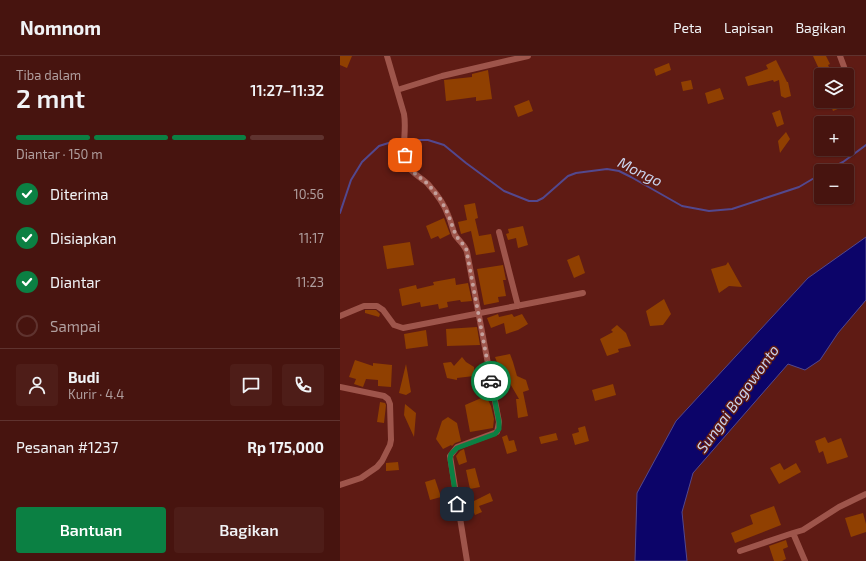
<!DOCTYPE html>
<html lang="id">
<head>
<meta charset="utf-8">
<style>
	body { margin:0; font-family:"Exo 2",sans-serif; background:#4e1d18; color:#f1f3f6; height:100vh; display:flex; flex-direction:column; font-size:15px; white-space:nowrap }
	* { box-sizing:border-box; margin:0 }
	p { font-size:13px; color:#b09e9e }
	.icon { flex:none; width:22px; height:22px; fill:none; stroke:currentColor; stroke-width:2; stroke-linecap:round; stroke-linejoin:round }
	.map { position:relative; flex:1; overflow:hidden }
	.drawer { display:flex; flex-direction:column; background:#47140f; width:340px }
	.drawer>* { flex:none }
	.tools { position:absolute; left:474px; top:12px; display:grid; gap:8px }
	.tools a { display:grid; place-items:center; width:40px; height:40px; border-radius:4px; background:#47140f; box-shadow:0 1px 3px #0004,0 0 0 1px #5f332f; font-size:20px }
	.pin { position:absolute; display:grid; place-items:center; width:34px; height:34px; color:#fff; margin:-17px; border-radius:8px; box-shadow:0 2px 6px #0006 }
	.courier { position:absolute; display:grid; place-items:center; width:40px; height:40px; margin:-20px; border:3px solid #0b8043; border-radius:50%; background:#fff; color:#222; box-shadow:0 1px 5px #0007 }
	.head em { font-style:normal; font-weight:600 }
	.head div { display:flex; flex-direction:column-reverse }
	.head { display:flex; align-items:center; justify-content:space-between; height:68px; padding:0 16px }
	h1 { font-size:26px; font-weight:600; line-height:30px }
	.bar { display:grid; grid-template-columns:repeat(4,1fr); gap:6px 4px; align-content:center; height:48px; padding:0 16px }
	.bar i { height:5px; border-radius:3px; background:#5f332f }
	.bar .current { background:#0b8043 }
	.bar p { grid-column:span 4 }
	.line { display:flex; align-items:center; gap:10px; padding:0 16px; border-top:1px solid #5f332f }
	.line div { flex:1 }
	.round { display:grid; place-items:center; flex:none; width:42px; height:42px; border-radius:4px; background:#4e1d18 }
	ol { padding:0 16px; list-style:none }
	li { display:flex; align-items:center; gap:12px; height:44px }
	li p { margin-inline-start:auto }
	li .icon { padding:4px; border-radius:50%; background:#0b8043; color:#fff; stroke-width:4 }
	li:last-child { color:#b09e9e }
	li i { width:22px; height:22px; border:2px solid #5f332f; border-radius:50% }
	.button { display:flex; gap:8px; margin-top:auto; padding:8px 16px }
	.button a { flex:1; height:46px; border-radius:4px; background:#0b8043; color:#fff; font-size:16px; font-weight:600; line-height:46px; text-align:center }
	.button a+a { background:#4e1d18; color:#f1f3f6 }
	header { display:flex; align-items:center; gap:24px; box-sizing:border-box; height:56px; padding:0 20px; background:#47140f; border-bottom:1px solid #5f332f }
	header strong { font-size:19px }
	nav { display:flex; gap:22px; margin-inline-start:auto; font-size:14px }
	main { display:flex; flex:1; min-height:0 }
	.map>svg:first-child { display:block }
	.water { fill:#0c0469; stroke:#53488e }
	.lines { fill:none; stroke-linecap:round; stroke-linejoin:round }
	.stream { stroke:#53488e; stroke-width:2 }
	.building { fill:#904001 }
	.minor { stroke:#9e554b; stroke-width:6 }
	.done { stroke:#c4a09c; stroke-width:4; stroke-dasharray:0 7.2 }
	.route { stroke:#0b8043; stroke-width:5 }
	.labels { text-anchor:middle; stroke-width:3; stroke-linejoin:round; paint-order:stroke }
	.water-label { font-size:15px; font-style:italic; fill:#cad3ed; stroke:#5f1b14 }
</style>
</head>
<body>
<header>
<strong>Nomnom</strong>
<nav><a>Peta</a><a>Lapisan</a><a>Bagikan</a></nav>
</header>
<main>
<section class="drawer">
<div class="head"><div><h1>2 mnt</h1><p>Tiba dalam</p></div><em>11:27–11:32</em></div>
<div class="bar"><i class="current"></i><i class="current"></i><i class="current"></i><i></i><p>Diantar · 150 m</p></div>
<ol>
<li><svg class="icon" aria-label="check" viewBox="0 0 24 24"><path d="M5 12l5 5 9-10"/></svg>Diterima<p>10:56</p></li>
<li><svg class="icon" aria-label="check" viewBox="0 0 24 24"><path d="M5 12l5 5 9-10"/></svg>Disiapkan<p>11:17</p></li>
<li><svg class="icon" aria-label="check" viewBox="0 0 24 24"><path d="M5 12l5 5 9-10"/></svg>Diantar<p>11:23</p></li>
<li><i></i>Sampai</li>
</ol>
<div class="line" style="height:72px"><a class="round"><svg class="icon" aria-label="person" viewBox="0 0 24 24"><circle cx="12" cy="8" r="4"/><path d="M4 21q1-7 8-7t8 7"/></svg></a><div><b>Budi</b><p>Kurir · 4.4</p></div><a class="round"><svg class="icon" aria-label="chat" viewBox="0 0 24 24"><path d="M4 5h16v11H9l-5 4z"/></svg></a><a class="round"><svg class="icon" aria-label="phone" viewBox="0 0 24 24"><path d="M5 4h4l2 5-3 2q2 4 5 5l2-3 5 2v4C11 20 4 13 5 4z"/></svg></a></div>
<div class="line" style="height:52px"><div>Pesanan #1237</div><b>Rp 175,000</b></div>
<div class="button"><a>Bantuan</a><a>Bagikan</a></div>
</section>
<div class="map">
<svg width="526" height="505" viewBox="0 0 526 505">
	<rect width="100%" height="100%" fill="#5f1b14"/>
	<path class="water" d="M526 181V244L498 277 480 304 465 314 448 308 353 417 342 456 347 505H295L297 437 336 365 468 222Z"/>
	<g class="lines">
		<path class="stream" d="M486 115 503 106 526 89
			M0 157 11 124 22 106 39 90 58 84H88L104 89 126 107 164 135 189 145H197L203 142 228 120 236 117 267 113 279 115 291 121 342 150 369 155 392 153 459 131 481 118"/>
	</g>
	<path class="building" d="M0 0H12L7 12 0 9Z
		M473 0H486L490 8 488 9 493 19H481V33L473 16 479 13Z
		M436 4 447 26H448L451 40 445 42 441 40 439 24 434 26 433 24 408 30 405 21 428 13 426 9Z
		M329 7 331 14 316 20 314 13Z
		M148 14 152 43 136 45V41L106 45 104 24 132 21V18Z
		M351 24 353 33 343 35 341 26Z
		M380 32 384 43 368 48 365 37Z
		M189 44 193 55 178 61 174 50Z
		M493 45H502L505 50 493 55 491 50Z
		M440 54 444 68 437 71 432 57Z
		M446 76 450 83 440 97 438 85Z
		M135 147 138 162 135 163 139 180 151 178 155 196 136 199 131 175 121 178 118 166 127 164 124 149Z
		M104 162 110 178 100 183 98 180 91 183 86 170Z
		M183 170 188 189 178 192 176 182 168 184 166 178 169 177 168 173Z
		M70 186 74 209 47 213 43 190Z
		M239 199 245 217 234 222 227 204Z
		M388 206 402 231 389 230 379 237 371 213 386 209Z
		M163 209 166 224H163L166 240 158 241 159 246 144 249 137 213Z
		M115 222 116 229 128 227 132 245 121 246 120 244 107 246 108 251 99 253 98 248 81 251 80 246 62 250 59 233 76 229 77 233 94 229 93 226Z
		M324 243 331 258 323 269 310 270 306 255Z
		M25 254H36L40 258 39 261 25 257Z
		M158 258 159 261 172 258 174 261 182 258 188 268 178 274 166 278 164 267 151 272 147 262Z
		M277 269 286 277 291 290 278 293 279 296 267 300 260 283 273 276 271 274Z
		M137 271 140 289 107 290 106 273Z
		M86 274 88 290 66 293 64 278Z
		M170 298 173 306 177 320 186 324 189 334 183 336 188 360 178 362 176 343H179L168 324 163 311 158 309 155 301Z
		M122 301 126 306 134 311V320L117 322V324L107 322 103 307 111 306 114 310Z
		M15 304 33 310V307L52 309 51 331 38 330V324L26 323 23 331 14 328 16 323 9 321Z
		M66 308 71 336 66 339 59 337Z
		M273 328 276 339 255 345 252 334Z
		M146 340 151 350 154 363 153 372 130 376 125 349Z
		M40 346 45 347 46 349 44 367 37 366Z
		M65 348 76 357 74 381 64 359Z
		M108 361 117 367 121 385 115 387 112 390 111 389 103 393 96 383 102 365Z
		M245 370 249 385 235 389 232 378 239 376 238 372Z
		M216 377 218 384 201 388 199 381Z
		M167 379 169 385 174 384 177 395 167 398 162 381Z
		M485 381 488 387 501 382 508 401 487 408 483 395 479 397 475 385Z
		M124 393 127 406 119 409 116 400 120 395Z
		M58 406 59 414 46 415V407Z
		M440 407 444 414 456 407 461 416 439 428 430 412Z
		M135 412 140 431 130 433 126 414Z
		M95 423 101 441 90 444 85 426Z
		M150 437 153 445 139 450 142 456 135 459 130 447Z
		M434 450 441 469 395 487 391 477 413 468 410 459Z
		M523 457 526 468V476L511 481 505 462Z
		M446 484 448 491 443 493 446 503 442 505H434L429 490Z"/>
	<g class="lines">
		<path class="minor" d="M47 0 64 58C67 74 61 93 66 107 70 117 81 121 88 128 96 137 104 147 108 159 111 165 112 172 115 179 119 185 125 189 127 196L159 366 157 376 117 391 110 400 127 505
			M500 0 506 16
			M57 34 102 20 188 0
			M159 176 178 250
			M0 260 24 250H37L43 254 54 269 63 272 243 237
			M0 331 44 340 48 343 50 348 51 384 50 389 42 405 37 411 21 422 0 429
			M400 495 453 477
			M465 505 453 477 463 474 499 451 526 438"/>
	</g>
	<g class="lines">
		<path class="done" d="M65 99 67 108 72 115 88 128 101 144 108 158 116 180 126 192 151 325"/>
		<path class="route" d="M117 448 110 403 111 398 117 392 155 378 159 373V366L151 325"/>
	</g>
	<g class="labels">
		<g class="water-label">
			<text transform="translate(300 116) rotate(26)" y="5">Mongo</text>
			<text transform="translate(398 343) rotate(-54)" y="5">Sungai Bogowonto</text>
		</g>
	</g>
</svg>
<div class="tools">
<a><svg class="icon" aria-label="layers" viewBox="0 0 24 24"><path d="M12 4l9 5-9 5-9-5zM3 14l9 5 9-5"/></svg></a>
<a>+</a>
<a>−</a>
</div>
<div class="pin" style="left:65px;top:99px;background:#ea580c"><svg class="icon" aria-label="bag" viewBox="0 0 24 24"><path d="M5 8h14l-1 12H6zM9 8a3 3 0 0 1 6 0"/></svg></div>
<div class="pin" style="left:117px;top:448px;background:#1f2937"><svg class="icon" aria-label="home" viewBox="0 0 24 24"><path d="M3 11l9-7 9 7M6 9v11h12V9"/></svg></div>
<div class="courier" style="left:151px;top:325px"><svg class="icon" aria-label="car" viewBox="0 0 24 24"><path d="M5 17H2v-5l4-1 3-4h7l3 4 3 1v5h-3M9 17h6M6 11h13"/><circle cx="7" cy="17" r="2"/><circle cx="17" cy="17" r="2"/></svg></div>
</div>
</main>
</body>
</html>
